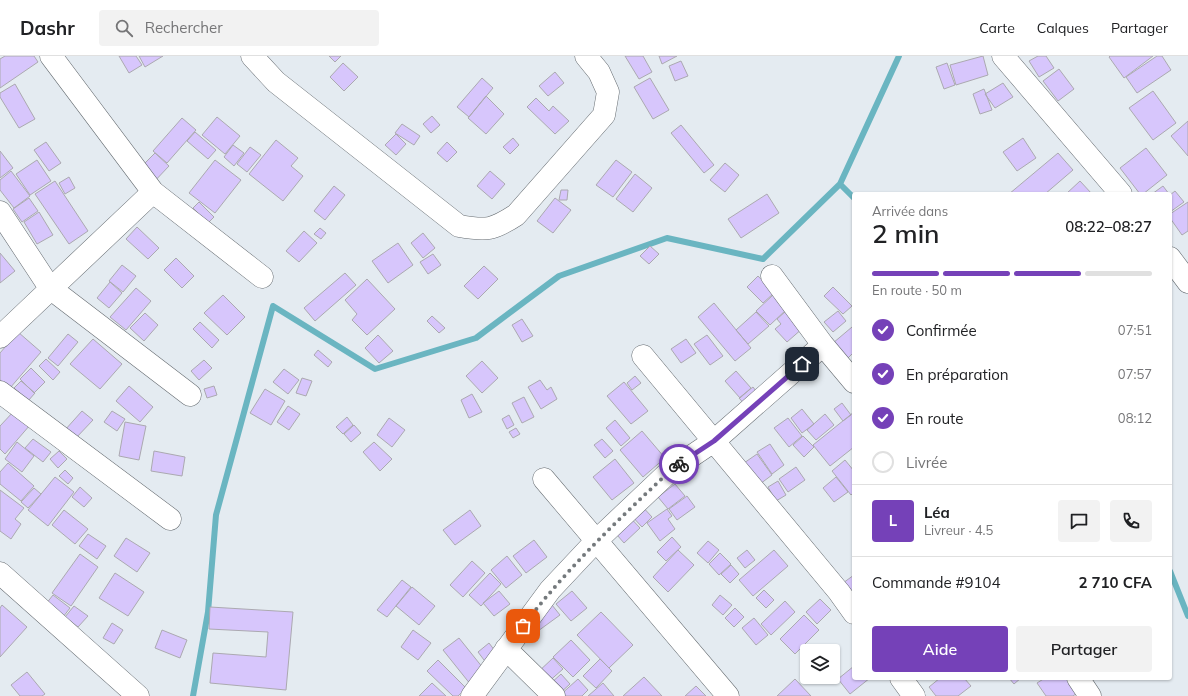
<!DOCTYPE html>
<html lang="fr">
<head>
<meta charset="utf-8">
<style>
	body { margin:0; font-family:Mulish,sans-serif; background:#f2f2f2; color:#202124; height:100vh; display:flex; flex-direction:column; font-size:15px; white-space:nowrap }
	* { box-sizing:border-box; margin:0 }
	p { font-size:13px; color:#757577 }
	.icon { flex:none; width:22px; height:22px; fill:none; stroke:currentColor; stroke-width:2; stroke-linecap:round; stroke-linejoin:round }
	.map { position:relative; flex:1; overflow:hidden }
	.side { position:absolute; left:852px; top:136px; width:320px; height:488px; display:flex; flex-direction:column; background:#fff; border-radius:4px; box-shadow:0 1px 3px #0004 }
	.side>* { flex:none }
	.controls { position:absolute; left:800px; top:588px; display:grid; gap:8px }
	.controls a { display:grid; place-items:center; width:40px; height:40px; border-radius:4px; background:#fff; box-shadow:0 1px 3px #0004; font-size:20px }
	.pin { position:absolute; display:grid; place-items:center; width:34px; height:34px; color:#fff; margin:-17px; border-radius:8px; box-shadow:0 2px 6px #0006 }
	.courier { position:absolute; display:grid; place-items:center; width:40px; height:40px; margin:-20px; border:3px solid #7541b8; border-radius:50%; background:#fff; color:#222; box-shadow:0 1px 5px #0007 }
	.head em { font-style:normal; font-weight:600 }
	.head div { display:flex; flex-direction:column-reverse }
	.head { display:flex; align-items:center; justify-content:space-between; height:68px; padding:0 20px }
	h1 { font-size:26px; font-weight:600; line-height:30px }
	.bar { display:grid; grid-template-columns:repeat(4,1fr); gap:6px 4px; align-content:center; height:48px; padding:0 20px }
	.bar i { height:5px; border-radius:3px; background:#e0e0e0 }
	.bar .active { background:#7541b8 }
	.bar p { grid-column:span 4 }
	.line { display:flex; align-items:center; gap:10px; padding:0 20px; border-top:1px solid #e0e0e0 }
	.line div { flex:1 }
	.round { display:grid; place-items:center; flex:none; width:42px; height:42px; border-radius:4px; background:#f2f2f2 }
	ol { padding:0 20px; list-style:none }
	li { display:flex; align-items:center; gap:12px; height:44px }
	li p { margin-inline-start:auto }
	li .icon { padding:4px; border-radius:50%; background:#7541b8; color:#fff; stroke-width:4 }
	li:last-child { color:#757577 }
	li i { width:22px; height:22px; border:2px solid #e0e0e0; border-radius:50% }
	.action { display:flex; gap:8px; margin-top:auto; padding:8px 20px }
	.action a { flex:1; height:46px; border-radius:4px; background:#7541b8; color:#fff; font-size:16px; font-weight:600; line-height:46px; text-align:center }
	.action a+a { background:#f2f2f2; color:#202124 }
	header { display:flex; align-items:center; gap:24px; box-sizing:border-box; height:56px; padding:0 20px; background:#fff; border-bottom:1px solid #e0e0e0 }
	header strong { font-size:19px }
	nav { display:flex; gap:22px; margin-inline-start:auto; font-size:14px }
	.search { width:280px; height:36px; background:#f2f2f2; display:flex; align-items:center; gap:10px; box-sizing:border-box; padding:0 14px; border-radius:4px; color:#757577; font-size:15px }
	.map>svg:first-child { display:block }
	.lines { fill:none; stroke-linecap:round; stroke-linejoin:round }
	.stream { stroke:#6ab5c1; stroke-width:6 }
	.building { fill:#d7c6fc; stroke:#aba9b0 }
	.minor-casing { stroke:#656b70; stroke-width:23 }
	.minor { stroke:#fff; stroke-width:22 }
	.done { stroke:#74797c; stroke-width:4; stroke-dasharray:0 7.2 }
	.route { stroke:#7541b8; stroke-width:5 }
</style>
</head>
<body>
<header>
<strong>Dashr</strong>
<div class="search"><svg class="icon" aria-label="search" viewBox="0 0 24 24"><circle cx="10" cy="10" r="6"/><path d="M15 15l6 6"/></svg>Rechercher</div>
<nav><a>Carte</a><a>Calques</a><a>Partager</a></nav>
</header>
<div class="map">
<svg width="1188" height="640" viewBox="0 0 1188 640">
	<rect width="100%" height="100%" fill="#e4ebf1"/>
	<g class="lines">
		<path class="stream" d="M854 142 840 128 899 0
			M1170 515 1188 560
			M193 640 208 556 216 459 273 250 375 313 476 282 559 220 667 182 763 203 840 128"/>
	</g>
	<path class="building" d="M5 0H34L38 6 0 32V3Z
		M119 0H136L142 9 129 17Z
		M139 0H163L145 11Z
		M329 0H341L335 6Z
		M625 0H643L652 16 639 23Z
		M659 0H677L662 8Z
		M983 0 988 19 956 29 950 9Z
		M1038 0H1046L1054 12 1039 21 1029 5Z
		M1110 0H1153L1124 22 1109 1Z
		M1157 0H1162L1171 14 1137 37 1126 21Z
		M681 5 688 20 675 25 669 10Z
		M343 7 358 21 344 35 330 21Z
		M947 7 955 29 944 33 936 11Z
		M1059 13 1074 33 1058 45 1043 25Z
		M555 16 564 27 548 40 539 30Z
		M482 22 493 32 469 61 457 51Z
		M650 22 669 54 653 63 634 31Z
		M1003 27 1013 41 995 52 985 38Z
		M15 28 35 63 19 72 0 41V37Z
		M984 33 992 54 980 58 973 38Z
		M1153 35 1176 67 1153 84 1129 52Z
		M486 40 504 58 486 78 468 62Z
		M536 42 549 55 553 50 569 65 555 78 527 51Z
		M432 60 440 69 431 77 423 68Z
		M217 61 240 80 225 98 202 79Z
		M182 62 196 74 167 107 153 95Z
		M1188 65V100L1171 80Z
		M402 68 420 80 414 89 395 77Z
		M681 69 714 109 704 117 671 77Z
		M195 76 216 94 208 103 187 85Z
		M396 78 406 88 396 99 385 89Z
		M513 82 519 89 510 98 503 91Z
		M1023 82 1036 102 1017 115 1003 96Z
		M276 84 298 102 291 110 303 120 283 145 249 118Z
		M46 86 61 107 49 115 34 94Z
		M447 86 457 96 447 106 437 97Z
		M233 89 244 97 234 110 224 101Z
		M250 91 261 99 247 116 237 108Z
		M1146 92 1167 119 1143 138H1140L1120 112Z
		M0 95 13 112 0 122Z
		M155 97 169 110 152 128 138 114Z
		M1058 97 1073 114 1045 138H1009Z
		M37 104 51 125 30 139 16 118Z
		M215 104 241 124 215 157 189 137Z
		M616 104 632 116 613 141 596 129Z
		M725 107 739 119 725 136 710 124Z
		M11 115 30 140 14 152 0 134V124Z
		M490 115 505 128 492 143 477 130Z
		M635 118 652 132 633 156 616 143Z
		M69 121 75 132 65 138 59 127Z
		M55 125 88 175 69 188 35 138Z
		M1080 125 1092 138H1066Z
		M334 130 345 139 325 164 314 155Z
		M1163 130 1169 138H1152Z
		M561 134H568L567 144H559Z
		M1175 135 1184 146 1170 156V139Z
		M767 138 779 157 741 182 728 163Z
		M29 142 38 155 22 166 13 153Z
		M555 142 571 154 553 177 537 165Z
		M199 146 214 161 208 167 193 152Z
		M1188 146V175L1182 179 1170 162V158Z
		M39 156 53 179 37 188 24 166Z
		M137 171 159 192 148 203 126 183Z
		M320 172 326 177 321 183 314 178Z
		M304 175 317 187 299 206 286 195Z
		M423 177 435 192 423 202 411 187Z
		M398 187 413 209 388 227 372 205Z
		M650 190 659 198 649 208 640 200Z
		M0 197 15 215 0 227Z
		M433 198 441 209 428 218 420 206Z
		M176 202 194 220 182 232 164 214Z
		M122 209 136 220 123 236 109 225Z
		M484 210 498 223 478 243 464 230Z
		M345 217 356 229 315 265 304 252Z
		M758 220 774 237 763 247 747 231Z
		M367 223 395 253 367 279 352 264 357 258 345 244Z
		M110 226 122 237 109 252 97 242Z
		M833 231 852 250 843 258 824 240Z
		M136 232 151 245 126 274 110 261Z
		M223 239 245 261 227 279 204 257Z
		M773 239 787 253 770 269 756 255Z
		M714 247 751 292 735 305 698 261Z
		M786 255 803 272 787 286 775 273 781 268 777 263Z
		M838 255 846 265 833 276 824 266Z
		M756 256 769 270 748 288 736 274Z
		M145 257 158 269 144 285 130 272Z
		M432 260 445 272 439 277 427 265Z
		M522 263 533 280 522 286 512 269Z
		M200 266 219 284 212 292 193 273Z
		M852 271 854 274V296L847 303 833 287Z
		M18 276 41 296 10 332 0 324V297Z
		M68 278 78 286 58 310 48 302Z
		M378 279 393 295 379 307 365 292Z
		M707 279 723 300 710 309 694 288Z
		M93 283 122 308 100 333 70 308Z
		M686 283 696 297 681 307 671 293Z
		M318 294 332 306 328 311 314 299Z
		M46 303 60 316 53 324 39 310Z
		M204 304 212 312 199 324 191 315Z
		M482 305 498 322 482 337 466 320Z
		M31 312 45 326 34 337 20 323Z
		M284 313 299 324 288 338 273 326Z
		M736 315 751 332 740 342 725 325Z
		M635 320 641 327 632 334 627 327Z
		M302 322 312 325 306 340 296 337Z
		M540 324 547 334 551 331 557 343 541 353 528 331Z
		M21 325 35 337 28 345 14 332Z
		M624 326 648 355 631 368 607 340Z
		M129 330 153 351 140 366 116 345Z
		M214 330 217 339 207 342 204 333Z
		M753 331 759 339 746 350 739 342Z
		M265 333 285 345 271 369 250 357Z
		M472 338 482 356 469 362 461 344Z
		M524 341 534 361 522 367 512 347Z
		M842 347 851 359 843 365 834 353Z
		M288 350 300 358 289 374 277 366Z
		M802 353 814 368 802 377 791 362Z
		M14 355 30 369 5 398 0 393V370Z
		M82 355 93 364 75 383 65 374Z
		M112 355 125 363 117 375 104 366Z
		M854 356V391L830 410 813 389Z
		M825 358 834 369 816 384 807 374Z
		M509 359 514 369 507 373 502 363Z
		M347 361 353 369 343 378 336 371Z
		M389 362 405 374 392 391 377 379Z
		M788 362 802 380 789 391 774 372Z
		M615 364 630 382 621 390 606 372Z
		M125 366 146 370 139 404 119 400Z
		M354 369 361 377 351 386 344 378Z
		M516 372 520 378 513 382 509 376Z
		M642 375 665 402 643 421 620 394Z
		M803 380 814 391 804 401 793 389Z
		M33 383 51 396 43 406 25 392Z
		M602 383 613 395 605 402 594 389Z
		M17 386 34 400 22 416 5 403Z
		M374 386 392 403 380 415 363 396Z
		M770 388 784 409 772 418 757 396Z
		M59 395 67 403 58 412 50 403Z
		M154 395 185 401 182 420 151 415Z
		M757 398 772 419 760 428 744 407Z
		M615 403 634 427 612 444 593 421Z
		M845 404 854 415V436L851 439 832 415Z
		M8 407 34 430 21 445 0 428V416Z
		M796 411 805 424 788 436 779 423Z
		M65 414 73 422 68 428 59 420Z
		M55 421 74 436 48 470 28 454Z
		M836 421 848 436 834 446 823 432Z
		M778 425 786 439 776 445 768 431Z
		M675 428 685 440 668 453 658 441Z
		M80 431 92 442 84 451 72 441Z
		M34 432 41 438 28 452 21 446Z
		M0 434 24 452 15 463 21 468 11 483 0 475Z
		M687 440 695 451 677 464 669 453Z
		M640 448 652 461 642 471 629 457Z
		M667 453 672 460 668 463 675 473 660 485 647 467Z
		M64 454 88 473 75 488 52 469Z
		M470 454 481 470 455 489 443 474Z
		M627 458 640 472 624 487 611 472Z
		M88 478 106 490 97 503 79 490Z
		M672 481 681 491 666 505 657 496Z
		M126 482 150 497 137 516 114 500Z
		M534 484 547 501 526 517 513 500Z
		M708 485 719 494 708 507 697 497Z
		M678 494 694 509 668 536 653 521Z
		M747 494 755 504 745 512 737 502Z
		M774 494 788 510 753 540 739 524Z
		M720 497 731 508 719 519 709 508Z
		M80 498 98 511 71 550 52 537Z
		M507 500 522 519 506 532 491 514Z
		M472 505 485 517 463 541 450 529Z
		M731 509 739 518 730 527 721 518Z
		M115 517 144 536 128 560 99 542Z
		M490 517 501 528 481 550 469 539Z
		M854 519V541L843 527Z
		M402 524 411 531 387 561 377 554Z
		M412 531 435 550 419 569 396 550Z
		M764 534 774 544 766 552 756 542Z
		M499 535 510 548 494 560 483 547Z
		M572 535 587 552 571 565 556 548Z
		M53 539 70 552 63 561 46 548Z
		M720 539 732 549 723 559 712 549Z
		M820 543 831 554 817 568 806 556Z
		M785 545 795 556 771 579 761 568Z
		M2 549 27 571 0 601V552Z
		M552 549 560 559 538 575 530 566Z
		M74 550 88 560 78 571 65 561Z
		M210 551 293 556 286 634 210 627 213 597 266 601 268 576 209 573Z
		M735 552 744 561 734 571 725 562Z
		M601 556 633 589 609 612 577 579Z
		M804 559 819 574 795 598 780 583Z
		M754 562 768 579 756 589 742 572Z
		M112 567 123 574 114 588 103 582Z
		M162 574 187 584 180 602 155 592Z
		M413 574 431 587 418 604 401 591Z
		M459 582 487 617 471 629 443 594Z
		M571 584 590 604 573 621 553 601Z
		M489 587 501 603 490 612 478 596Z
		M553 602 563 613 546 628 537 617Z
		M600 603 612 615 596 632 583 620Z
		M438 604 466 632 458 640H453L427 615Z
		M854 610V622H870L850 638 838 623Z
		M27 616 45 638 42 640H20L11 629Z
		M561 618 570 628 559 638 550 628Z
		M644 621 662 640H623Z
		M940 622H964L971 630 958 640H936L929 631Z
		M1009 622H1021L1014 628Z
		M1045 622H1067L1077 637 1073 640H1046L1037 627Z
		M578 623 588 634 582 640H559Z
		M795 623 811 640H777Z
		M432 627 446 640H419Z
		M603 627 614 640H588Z
		M696 630 706 640H685Z"/>
	<g class="lines">
		<g class="minor-casing">
			<path id="minor" d="M51 0 153 136 262 221
				M252 0 276 26 459 170C487 175 493 174 516 159L604 59 608 36 599 16 586 0
				M1003 0 1121 138
				M0 156 50 232 190 339
				M1170 202 1188 226
				M772 220 823 289 854 326
				M0 281 153 136
				M643 300 839 536 854 557
				M0 336 170 463
				M544 423 728 640
				M0 517 138 640
				M506 593 554 640
				M901 622 914 640
				M1078 622 1090 640
				M472 640 550 534 596 485 671 414 714 385 823 289"/>
		</g>
		<use href="#minor" class="minor"/>
	</g>
	<g class="lines">
		<path class="done" d="M523 570C568 511 618 464 671 414L679 408"/>
		<path class="route" d="M679 408 714 385 802 308"/>
	</g>
</svg>
<div class="controls">
<a><svg class="icon" aria-label="layers" viewBox="0 0 24 24"><path d="M12 4l9 5-9 5-9-5zM3 14l9 5 9-5"/></svg></a>
</div>
<div class="pin" style="left:523px;top:570px;background:#ea580c"><svg class="icon" aria-label="bag" viewBox="0 0 24 24"><path d="M5 8h14l-1 12H6zM9 8a3 3 0 0 1 6 0"/></svg></div>
<div class="pin" style="left:802px;top:308px;background:#1f2937"><svg class="icon" aria-label="home" viewBox="0 0 24 24"><path d="M3 11l9-7 9 7M6 9v11h12V9"/></svg></div>
<div class="courier" style="left:679px;top:408px"><svg class="icon" aria-label="bike" viewBox="0 0 24 24"><circle cx="6" cy="16" r="4"/><circle cx="18" cy="16" r="4"/><path d="M6 16l4-8h5l3 8M10 8l3 8H6M13 5h3"/></svg></div>
<section class="side">
<div class="head"><div><h1>2 min</h1><p>Arrivée dans</p></div><em>08:22–08:27</em></div>
<div class="bar"><i class="active"></i><i class="active"></i><i class="active"></i><i></i><p>En route · 50 m</p></div>
<ol>
<li><svg class="icon" aria-label="check" viewBox="0 0 24 24"><path d="M5 12l5 5 9-10"/></svg>Confirmée<p>07:51</p></li>
<li><svg class="icon" aria-label="check" viewBox="0 0 24 24"><path d="M5 12l5 5 9-10"/></svg>En préparation<p>07:57</p></li>
<li><svg class="icon" aria-label="check" viewBox="0 0 24 24"><path d="M5 12l5 5 9-10"/></svg>En route<p>08:12</p></li>
<li><i></i>Livrée</li>
</ol>
<div class="line" style="height:72px"><b class="round" style="background:#7541b8;color:#fff">L</b><div><b>Léa</b><p>Livreur · 4.5</p></div><a class="round"><svg class="icon" aria-label="chat" viewBox="0 0 24 24"><path d="M4 5h16v11H9l-5 4z"/></svg></a><a class="round"><svg class="icon" aria-label="phone" viewBox="0 0 24 24"><path d="M5 4h4l2 5-3 2q2 4 5 5l2-3 5 2v4C11 20 4 13 5 4z"/></svg></a></div>
<div class="line" style="height:52px"><div>Commande #9104</div><b>2 710 CFA</b></div>
<div class="action"><a>Aide</a><a>Partager</a></div>
</section>
</div>
</body>
</html>
